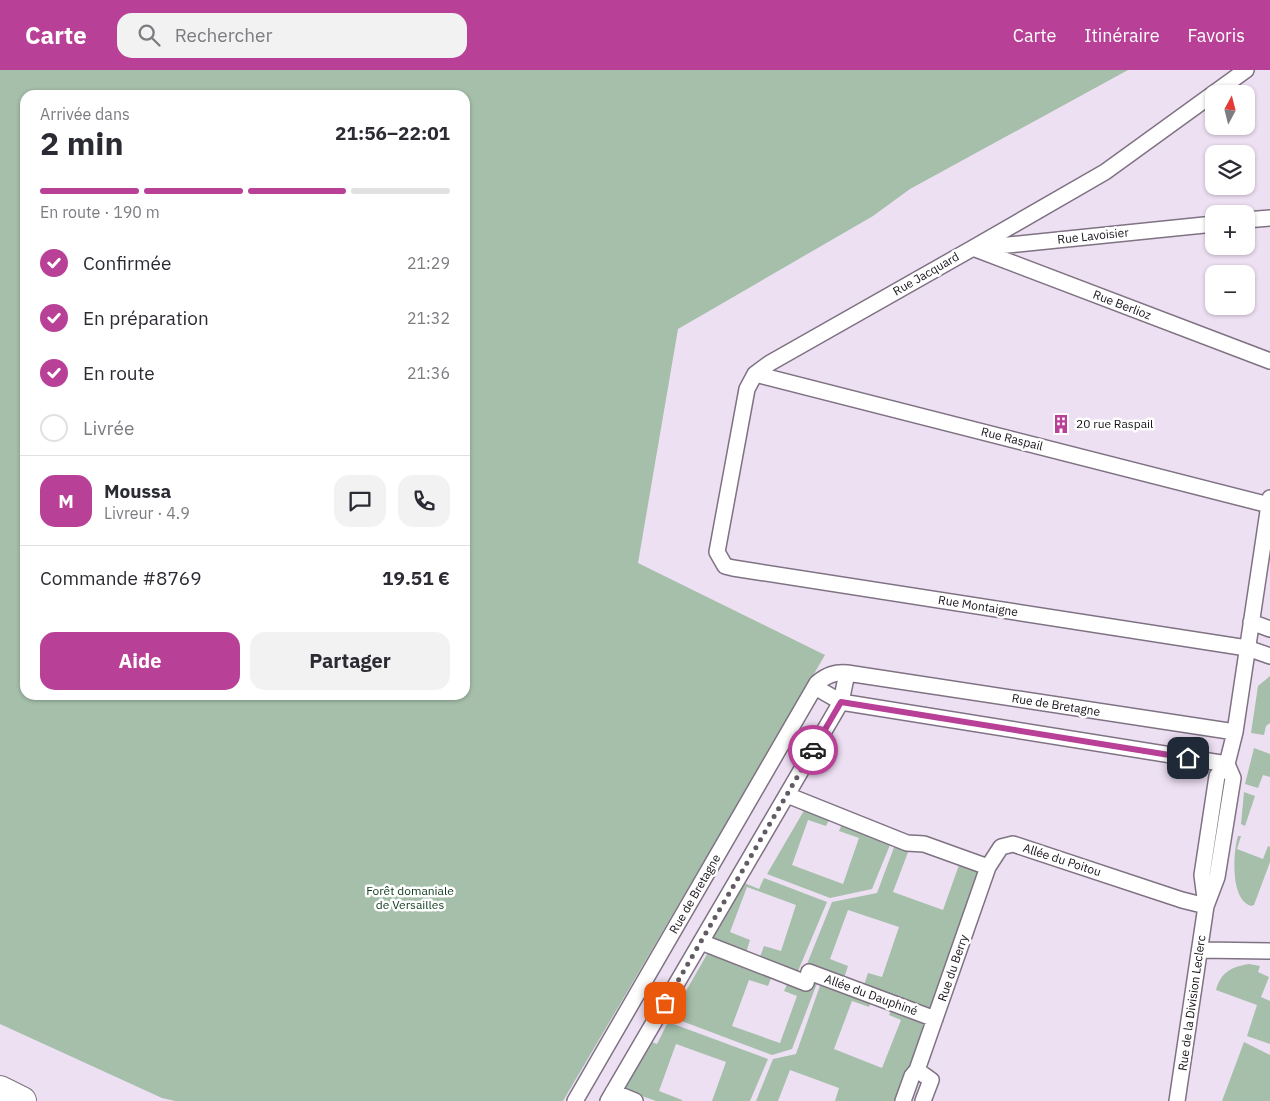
<!DOCTYPE html>
<html lang="fr">
<head>
<meta charset="utf-8">
<style>
	body { margin:0; font-family:"IBM Plex Sans",sans-serif; background:#f2f2f3; color:#2b2b33; height:100vh; display:flex; flex-direction:column; font-size:19px; white-space:nowrap }
	* { box-sizing:border-box; margin:0 }
	p { font-size:16px; color:#7c7c81 }
	.icon { flex:none; width:28px; height:28px; fill:none; stroke:currentColor; stroke-width:2; stroke-linecap:round; stroke-linejoin:round }
	.map { position:relative; flex:1; overflow:hidden }
	.drawer { position:absolute; left:20px; top:20px; width:450px; height:610px; display:flex; flex-direction:column; background:#fff; border-radius:15px; box-shadow:0 1px 4px #0004 }
	.drawer>* { flex:none }
	.needle { width:32px; rotate:7deg }
	.controls { position:absolute; left:1205px; top:15px; display:grid; gap:10px }
	.controls a { display:grid; place-items:center; width:50px; height:50px; border-radius:10px; background:#fff; box-shadow:0 1px 4px #0004; font-size:25px }
	.pin { position:absolute; display:grid; place-items:center; width:42px; height:42px; color:#fff; margin:-21px; border-radius:10px; box-shadow:0 2px 8px #0006 }
	.courier { position:absolute; display:grid; place-items:center; width:50px; height:50px; margin:-25px; border:4px solid #b84197; border-radius:50%; background:#fff; color:#222; box-shadow:0 1px 6px #0007 }
	.overview em { font-style:normal; font-weight:700 }
	.overview div { display:flex; flex-direction:column-reverse }
	.overview { display:flex; align-items:center; justify-content:space-between; height:85px; padding:0 20px }
	h1 { font-size:32px; font-weight:700; line-height:38px }
	.bar { display:grid; grid-template-columns:repeat(4,1fr); gap:8px 5px; align-content:center; height:60px; padding:0 20px }
	.bar i { height:6px; border-radius:4px; background:#e1e1e2 }
	.bar .current { background:#b84197 }
	.bar p { grid-column:span 4 }
	.line { display:flex; align-items:center; gap:12px; padding:0 20px; border-top:1px solid #e1e1e2 }
	.line div { flex:1 }
	.round { display:grid; place-items:center; flex:none; width:52px; height:52px; border-radius:15px; background:#f2f2f3 }
	ol { padding:0 20px; list-style:none }
	li { display:flex; align-items:center; gap:15px; height:55px }
	li p { margin-inline-start:auto }
	li .icon { padding:5px; border-radius:50%; background:#b84197; color:#fff; stroke-width:4 }
	li:last-child { color:#7c7c81 }
	li i { width:28px; height:28px; border:2px solid #e1e1e2; border-radius:50% }
	.primary-button { display:flex; gap:10px; margin-top:auto; padding:10px 20px }
	.primary-button a { flex:1; height:58px; border-radius:15px; background:#b84197; color:#fff; font-size:20px; font-weight:700; line-height:58px; text-align:center }
	.primary-button a+a { background:#f2f2f3; color:#2b2b33 }
	header { display:flex; align-items:center; gap:30px; box-sizing:border-box; height:70px; padding:0 25px; background:#b84197; color:#fff }
	header strong { font-size:24px }
	nav { display:flex; gap:28px; margin-inline-start:auto; font-size:18px }
	.search { width:350px; height:45px; background:#f2f2f3; display:flex; align-items:center; gap:12px; box-sizing:border-box; padding:0 18px; border-radius:15px; color:#7c7c81; font-size:19px }
	.map>svg:first-child { display:block }
	.green { fill:#a5bfaa; fill-rule:evenodd }
	.lines { fill:none; stroke-linecap:round; stroke-linejoin:round }
	.street-casing { stroke:#7f7283; stroke-width:18 }
	.highway-casing { stroke:#7f7283; stroke-width:30 }
	.street { stroke:#fff; stroke-width:15 }
	.highway { stroke:#fff; stroke-width:28 }
	.done { stroke:#625a65; stroke-width:5; stroke-dasharray:0 9 }
	.route { stroke:#b84197; stroke-width:6 }
	.labels { text-anchor:middle; stroke-width:5; stroke-linejoin:round; paint-order:stroke }
	.street-label { font-size:12px; fill:#171219; stroke:#fff }
	.poi-label { font-size:12px; fill:#171219; stroke:#fff; text-anchor:start }
	.park-label { font-size:12px; fill:#0b381b; stroke:#fff }
</style>
</head>
<body>
<header>
<strong>Carte</strong>
<div class="search"><svg class="icon" aria-label="search" viewBox="0 0 24 24"><circle cx="10" cy="10" r="6"/><path d="M15 15l6 6"/></svg>Rechercher</div>
<nav><a>Carte</a><a>Itinéraire</a><a>Favoris</a></nav>
</header>
<div class="map">
<svg width="1270" height="1031" viewBox="0 0 1270 1031">
	<rect width="100%" height="100%" fill="#eee0f3"/>
	<path class="green" d="M0 0H1128L910 119 873 146 678 259 638 493 825 585 563 1031H175L162 1028 0 954ZM25 25H465V625H25Z
		M1270 606V653L1266 656 1264 665 1251 663 1258 616Z
		M1254 678 1270 684V707L1263 705 1258 718 1245 714Z
		M1244 722 1255 726 1245 756 1241 754Z
		M806 737 831 746 826 756 808 750 792 795 843 814 859 768 839 761 843 751 892 770 872 819 830 828 767 804Z
		M1238 766H1241L1237 779 1263 789 1268 776 1270 777V792L1254 835 1251 836C1230 830 1233 782 1238 766Z
		M896 772 910 777 893 822 943 840 959 795 942 789 944 784 986 798 934 941 864 915 868 903 882 907 899 857 848 840 830 889 848 896 844 908 807 894 832 832 877 823Z
		M764 808 827 832 798 901 760 887 764 876 781 881 796 835 747 817 730 862 750 870 746 883 710 868 742 812 759 819Z
		M710 879 773 903 768 916 749 910 732 956 780 973 797 926 784 921 789 910 819 908 792 979 772 985 671 947Z
		M1249 894 1260 896 1258 902 1269 907 1261 927 1270 931V974L1247 966 1257 935 1216 920C1221 902 1231 897 1249 894Z
		M822 910 872 929 869 937 852 931 834 979 882 998 901 950 889 945 893 936 930 950 899 1031H835L839 1018 790 1000 778 1031H756L773 989 796 984Z
		M668 952 768 989 750 1031H712L726 992 676 974 659 1021 682 1030V1031H656L622 1019 649 971 657 974Z
		M1244 972 1270 985V1031H1222Z"/>
	<g class="lines">
		<g class="street-casing">
			<path id="street" d="M1246 0 1105 102 973 178 770 293 755 304 747 319 717 482 725 496 733 498 1247 578 1270 586
				M1246 150 1270 148
				M973 178 1270 291
				M979 178 1214 154
				M755 304 1269 435
				M1251 552 1270 559
				M815 617 841 632 847 603
				M787 725 907 773 924 774 988 797
				M1206 836 1202 805 1217 706 1227 694 1235 662 1270 428
				M701 872 806 913 809 902 935 949
				M1200 880 1270 881
				M917 1000 931 1010 923 1031
				M613 1022 635 1031
				M575 1031 817 613C827 605 835 602 847 603L1235 662
				M608 1031 841 632 1227 694
				M903 1031 912 1006 917 1000 988 797 1001 777 1013 774 1182 830 1206 836
				M1177 1031 1206 836 1217 807 1233 708 1227 694"/>
		</g>
		<g class="highway-casing">
			<path id="highway" d="M0 1020 22 1031"/>
		</g>
		<use href="#street" class="street"/>
		<use href="#highway" class="highway"/>
	</g>
	<g class="lines">
		<path class="done" d="M665 933 813 680"/>
		<path class="route" d="M813 680 841 632 1188 688"/>
	</g>
	<defs>
		<g id="building-bare" transform="scale(1.5)"><path d="M-4-6H4V6H1V3H-1V6H-4ZM-2.5-4.3h1.7v1.8h-1.7ZM.8-4.3h1.7v1.8H.8ZM-2.5-1h1.7V.8h-1.7ZM.8-1h1.7V.8H.8Z" fill="#b84197" stroke="#fff" stroke-width="2.5" paint-order="stroke"/></g>
	</defs>
	<g fill-rule="evenodd">
		<use href="#building-bare" x="1061" y="354"/>
	</g>
	<g class="labels">
		<g class="street-label">
			<text transform="translate(1093 166) rotate(-6)" y="4">Rue Lavoisier</text>
			<text transform="translate(926 204) rotate(-30)" y="4">Rue Jacquard</text>
			<text transform="translate(1122 235) rotate(21)" y="4">Rue Berlioz</text>
			<text transform="translate(1012 369) rotate(14)" y="4">Rue Raspail</text>
			<text transform="translate(978 536) rotate(9)" y="4">Rue Montaigne</text>
			<text transform="translate(1056 635) rotate(9)" y="4">Rue de Bretagne</text>
			<text transform="translate(1062 790) rotate(18)" y="4">Allée du Poitou</text>
			<text transform="translate(695 824) rotate(-60)" y="4">Rue de Bretagne</text>
			<text transform="translate(953 898) rotate(-71)" y="4">Rue du Berry</text>
			<text transform="translate(871 925) rotate(20)" y="4">Allée du Dauphiné</text>
			<text transform="translate(1192 933) rotate(-82)" y="4">Rue de la Division Leclerc</text>
		</g>
		<g class="poi-label">
			<text x="1076" y="358">20 rue Raspail</text>
		</g>
		<g class="park-label">
			<text x="410" y="825">Forêt domaniale<tspan x="410" dy="14">de Versailles</tspan></text>
		</g>
	</g>
</svg>
<div class="controls">
<a><svg class="needle" viewBox="-14 -14 28 28"><path d="M0-13l5 13h-10z" fill="#e53935"/><path d="M0 13l5-13h-10z" fill="#7c7c81"/></svg></a>
<a><svg class="icon" aria-label="layers" viewBox="0 0 24 24"><path d="M12 4l9 5-9 5-9-5zM3 14l9 5 9-5"/></svg></a>
<a>+</a>
<a>−</a>
</div>
<div class="pin" style="left:665px;top:933px;background:#ea580c"><svg class="icon" aria-label="bag" viewBox="0 0 24 24"><path d="M5 8h14l-1 12H6zM9 8a3 3 0 0 1 6 0"/></svg></div>
<div class="pin" style="left:1188px;top:688px;background:#1f2937"><svg class="icon" aria-label="home" viewBox="0 0 24 24"><path d="M3 11l9-7 9 7M6 9v11h12V9"/></svg></div>
<div class="courier" style="left:813px;top:680px"><svg class="icon" aria-label="car" viewBox="0 0 24 24"><path d="M5 17H2v-5l4-1 3-4h7l3 4 3 1v5h-3M9 17h6M6 11h13"/><circle cx="7" cy="17" r="2"/><circle cx="17" cy="17" r="2"/></svg></div>
<section class="drawer">
<div class="overview"><div><h1>2 min</h1><p>Arrivée dans</p></div><em>21:56–22:01</em></div>
<div class="bar"><i class="current"></i><i class="current"></i><i class="current"></i><i></i><p>En route · 190 m</p></div>
<ol>
<li><svg class="icon" aria-label="check" viewBox="0 0 24 24"><path d="M5 12l5 5 9-10"/></svg>Confirmée<p>21:29</p></li>
<li><svg class="icon" aria-label="check" viewBox="0 0 24 24"><path d="M5 12l5 5 9-10"/></svg>En préparation<p>21:32</p></li>
<li><svg class="icon" aria-label="check" viewBox="0 0 24 24"><path d="M5 12l5 5 9-10"/></svg>En route<p>21:36</p></li>
<li><i></i>Livrée</li>
</ol>
<div class="line" style="height:90px"><b class="round" style="background:#b84197;color:#fff">M</b><div><b>Moussa</b><p>Livreur · 4.9</p></div><a class="round"><svg class="icon" aria-label="chat" viewBox="0 0 24 24"><path d="M4 5h16v11H9l-5 4z"/></svg></a><a class="round"><svg class="icon" aria-label="phone" viewBox="0 0 24 24"><path d="M5 4h4l2 5-3 2q2 4 5 5l2-3 5 2v4C11 20 4 13 5 4z"/></svg></a></div>
<div class="line" style="height:65px"><div>Commande #8769</div><b>19.51 €</b></div>
<div class="primary-button"><a>Aide</a><a>Partager</a></div>
</section>
</div>
</body>
</html>
